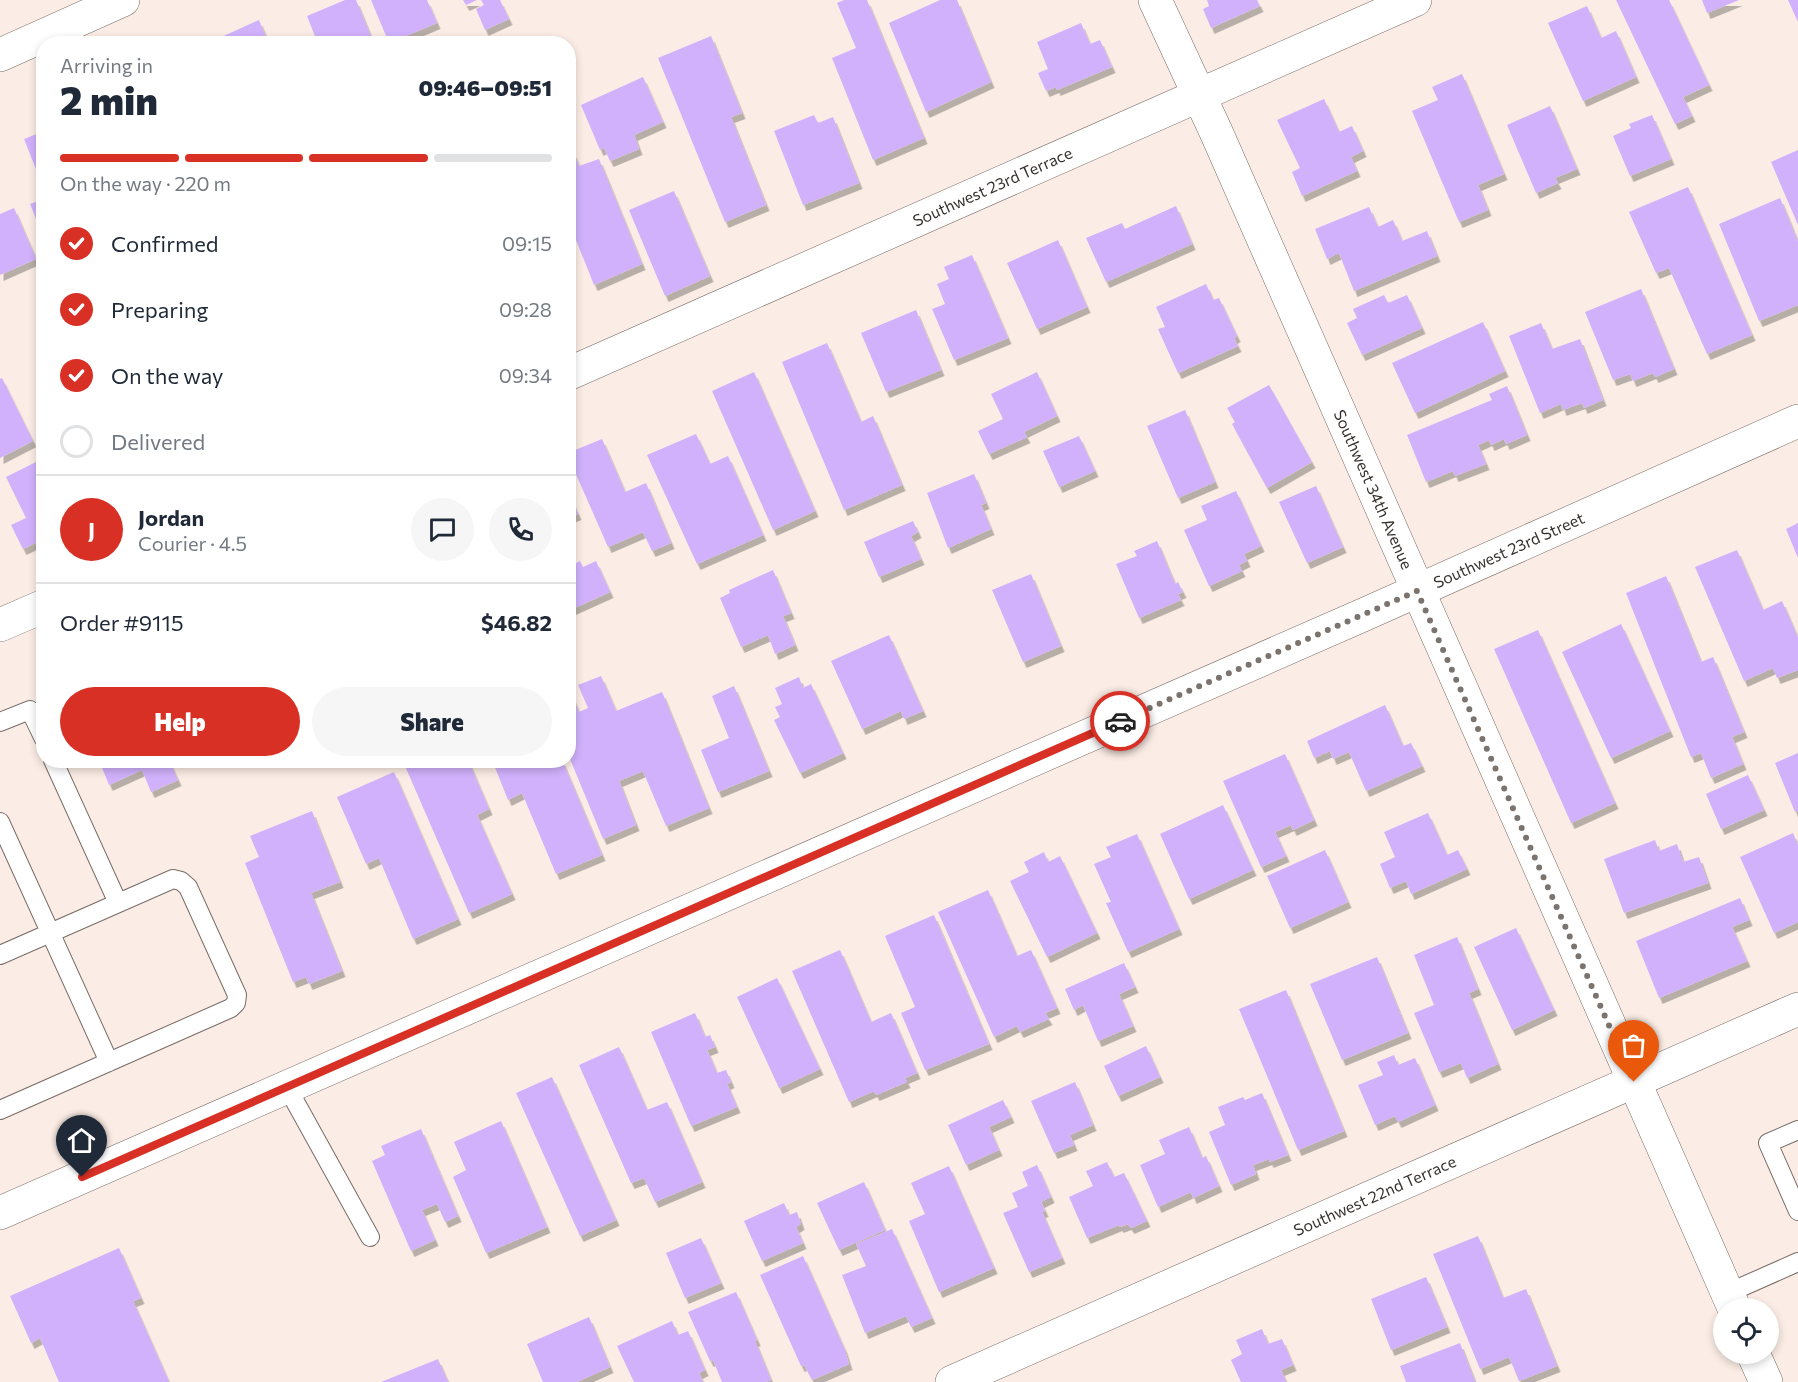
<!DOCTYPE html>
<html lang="en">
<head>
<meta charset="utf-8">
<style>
	body { margin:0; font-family:Commissioner,sans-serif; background:#f6f6f7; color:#1f2937; height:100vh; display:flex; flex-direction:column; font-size:22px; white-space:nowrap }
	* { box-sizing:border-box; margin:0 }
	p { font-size:20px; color:#747a83 }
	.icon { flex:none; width:33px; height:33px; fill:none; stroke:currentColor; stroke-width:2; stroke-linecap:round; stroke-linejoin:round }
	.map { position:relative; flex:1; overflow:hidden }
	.details { position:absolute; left:36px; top:36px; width:540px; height:732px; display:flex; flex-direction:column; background:#fff; border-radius:24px; box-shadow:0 3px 9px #0003 }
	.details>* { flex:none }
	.controls { position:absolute; left:1713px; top:1298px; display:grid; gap:12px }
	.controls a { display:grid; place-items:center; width:66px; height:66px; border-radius:50%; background:#fff; box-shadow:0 3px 9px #0003; font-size:30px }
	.pin { position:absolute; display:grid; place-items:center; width:51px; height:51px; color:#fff; margin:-62px -26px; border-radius:50% 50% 50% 0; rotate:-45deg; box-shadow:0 0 6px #0007 }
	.pin .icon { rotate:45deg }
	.courier { position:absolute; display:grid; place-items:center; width:60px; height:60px; margin:-30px; border:4px solid #d93025; border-radius:50%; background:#fff; color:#222; box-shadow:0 2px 8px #0007 }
	.summary em { font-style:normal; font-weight:800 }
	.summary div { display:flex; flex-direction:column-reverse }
	.summary { display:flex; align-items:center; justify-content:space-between; height:102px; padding:0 24px }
	h1 { font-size:39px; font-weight:800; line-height:45px }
	.bar { display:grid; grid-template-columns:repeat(4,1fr); gap:9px 6px; align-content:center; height:72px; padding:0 24px }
	.bar i { height:8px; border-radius:4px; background:#e0e1e3 }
	.bar .selected { background:#d93025 }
	.bar p { grid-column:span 4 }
	.line { display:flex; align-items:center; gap:15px; padding:0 24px; border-top:2px solid #e0e1e3 }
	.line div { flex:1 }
	.round { display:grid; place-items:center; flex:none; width:63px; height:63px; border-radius:32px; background:#f6f6f7 }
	ol { padding:0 24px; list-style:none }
	li { display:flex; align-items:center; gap:18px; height:66px }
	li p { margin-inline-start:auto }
	li .icon { padding:6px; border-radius:50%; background:#d93025; color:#fff; stroke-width:4 }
	li:last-child { color:#747a83 }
	li i { width:33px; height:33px; border:3px solid #e0e1e3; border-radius:50% }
	.cta { display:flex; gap:12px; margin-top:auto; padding:12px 24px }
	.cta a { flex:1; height:69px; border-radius:36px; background:#d93025; color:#fff; font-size:24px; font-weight:800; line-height:69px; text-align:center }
	.cta a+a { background:#f6f6f7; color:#1f2937 }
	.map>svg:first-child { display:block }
	.building { fill:#d1b1fc; filter:url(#shadow) }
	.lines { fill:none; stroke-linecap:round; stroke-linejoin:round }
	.service-casing { stroke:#786c66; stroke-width:20 }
	.minor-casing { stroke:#786c66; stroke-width:34 }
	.service { stroke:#fff; stroke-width:18 }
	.minor { stroke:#fff; stroke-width:33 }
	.done { stroke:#7b736e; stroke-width:6; stroke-dasharray:0 10.8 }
	.route { stroke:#d93025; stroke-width:8 }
	.labels { text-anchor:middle; stroke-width:4.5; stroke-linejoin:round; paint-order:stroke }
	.street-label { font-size:16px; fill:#36312e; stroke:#fff }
</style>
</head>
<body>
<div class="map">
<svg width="1798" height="1382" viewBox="0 0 1798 1382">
	<defs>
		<filter id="shadow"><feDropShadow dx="3.5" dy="6" stdDeviation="0" flood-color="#0004"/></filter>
	</defs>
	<rect width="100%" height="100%" fill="#fbede5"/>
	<path class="building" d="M345 0H356L374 44H318L307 16Z
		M371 0H427L437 23 389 43Z
		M463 0H477L466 5Z
		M481 0H500L509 19 485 30 476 9 484 5Z
		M844 0H867L924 138 873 160 832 58 856 48 837 3Z
		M940 0H957L991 82 926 112 889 23Z
		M1207 0H1257L1260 6 1211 28 1203 9 1209 6Z
		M1616 0H1669L1709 85 1683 97 1692 116 1675 124Z
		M1702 0H1739L1707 13Z
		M1788 0H1798V22Z
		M1587 6 1601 38 1616 31 1636 77 1583 101 1548 23Z
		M259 20 269 44H219L217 39Z
		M1081 23 1090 44 1100 40 1112 67 1057 90 1056 87 1046 91 1038 73 1048 69 1037 42Z
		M711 36 742 113 731 117 766 205 725 222 658 58Z
		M1462 74 1504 174 1478 185 1488 210 1459 222 1412 111 1438 100 1432 87Z
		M643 77 663 122 634 135 639 149 610 161 604 148 600 150 581 105Z
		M1324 99 1339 132 1352 126 1363 151 1351 157 1357 171 1302 196 1292 172 1300 168 1277 120Z
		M1550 106 1577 169 1555 178 1558 183 1536 193 1507 125Z
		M814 115 818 123 833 117 859 183 803 205 774 131Z
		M1652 115 1671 159 1630 176 1613 136 1631 128 1629 124Z
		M44 131V187H43L24 139Z
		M1798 150V225L1771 162Z
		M573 152 579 166 599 159 642 264 594 285 572 230 568 232V154Z
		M1688 187 1752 335 1707 354 1669 268 1656 273 1629 212Z
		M674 191 710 276 665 296 629 210Z
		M1780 198 1798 242V305L1759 321 1719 224Z
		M44 199V236H43L30 204Z
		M1176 206 1192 244 1106 282 1086 238 1122 223 1125 229Z
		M1369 207 1378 227 1393 220 1402 241 1427 231 1437 256 1354 291 1339 253 1327 259 1315 229Z
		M14 208 36 259 0 275V214Z
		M1058 240 1087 307 1037 329 1007 263Z
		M972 255 1008 338 954 360 932 309 945 304 937 284 949 279 944 267Z
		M1206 284 1213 300 1219 298 1237 336 1234 338 1238 346 1178 373 1158 329 1165 327 1156 307Z
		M1641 289 1674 369 1655 377 1653 373 1633 381 1630 374 1613 380 1585 312Z
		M1384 295 1388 303 1407 295 1422 328 1362 355 1347 323 1357 318 1353 309Z
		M916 310 941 370 886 392 861 333Z
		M1483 322 1505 371 1415 413 1392 363Z
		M1541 323 1552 349 1580 339 1603 400 1584 408 1582 403 1563 410 1561 404 1540 413 1509 336Z
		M827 343 861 422 873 416 902 485 844 510 782 362Z
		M754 372 815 511 773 530 712 391Z
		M1037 372 1057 416 1024 432 1027 437 989 454 978 431 1003 419 991 394Z
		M2 378 33 441 0 458V379Z
		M1269 385 1312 462 1267 488 1232 424 1235 422 1227 408Z
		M1507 386 1527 435 1506 444 1504 439 1491 445 1489 440 1478 445 1486 464 1455 476 1453 471 1426 482 1407 435 1492 400 1489 394Z
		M1185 410 1215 482 1178 498 1147 426Z
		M696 434 710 464 728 456 763 535 697 564 647 455Z
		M1079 436 1095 471 1059 487 1043 451Z
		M602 439 625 492 646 483 671 543 652 551 643 532 608 547 568 456V453Z
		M40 460 44 467V539L23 549 11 525 26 518 6 477Z
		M974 474 986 503 981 505 991 529 948 548 927 493Z
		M1316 486 1343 547 1307 563 1279 502Z
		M1236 491 1261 546 1244 554 1247 561 1239 565 1242 571 1209 586 1184 530 1207 520 1201 506Z
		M568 492 578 514 568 518Z
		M913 521 918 532 911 536 921 559 879 577 864 542Z
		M1798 523V558L1786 529Z
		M1157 541 1175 584 1178 582 1183 592 1178 594 1181 600 1139 618 1116 564 1137 556 1134 551Z
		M1737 550 1763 610 1782 601 1798 638V670L1777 678 1773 668 1744 681 1695 567Z
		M580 561 583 567 596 561 610 592 568 611V567Z
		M773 570 791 613 783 616 795 645 775 654 768 635 741 647 720 598 730 593 729 590Z
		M1031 574 1061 646 1023 662 992 590Z
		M1666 576 1701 662 1713 657 1744 732 1732 737 1743 764 1711 778 1701 753 1691 757 1626 593Z
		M1621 624 1670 731 1611 758 1562 652Z
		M1538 630 1615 803 1571 823 1494 649Z
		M889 635 923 711 904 719 901 711 862 729 831 661Z
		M601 676 616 711 662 692 709 808 666 826 643 771 619 781 636 825 603 839 568 754V687L579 712 588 708 578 685Z
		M799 677 803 688 811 684 843 753 800 773 774 720 780 717 775 707 782 704 775 688Z
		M734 686 769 771 718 792 701 750 729 738 712 696Z
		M1385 705 1403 746 1411 743 1422 766 1366 791 1349 752 1333 759 1330 751 1314 758 1307 741Z
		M1798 753V811L1795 812 1775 763Z
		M1285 754 1314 820 1293 830 1291 825 1275 832 1286 856 1261 867 1223 781Z
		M99 760H169L178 780 151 792 142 770 109 785Z
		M419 760H468L489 809 477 815 512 894 469 913 405 766Z
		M492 760H562L602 855 556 874 522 793 508 800Z
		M394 772 458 919 413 939 379 858 366 864 337 797Z
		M1748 775 1764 810 1721 829 1706 794Z
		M1223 805 1253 870 1189 899 1160 834Z
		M312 811 340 882 311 893 342 971 309 984 306 977 293 982 245 863 259 857 250 836Z
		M1428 813 1447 855 1458 850 1467 869 1411 894 1406 881 1390 888 1380 864 1395 857 1384 832Z
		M1793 833 1798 845V922L1774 933 1740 857Z
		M1137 834 1179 929 1128 952 1106 903 1111 902 1094 864 1111 857 1106 847Z
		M1655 840 1659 851 1677 844 1683 862 1699 857 1708 883 1624 913 1604 859Z
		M1325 850 1348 902 1290 928 1267 876Z
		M1044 852 1048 862 1060 856 1097 933 1047 957 1010 881 1029 872 1024 862Z
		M988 890 1017 956 1031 950 1057 1008 1045 1013 1049 1019 1020 1032 1017 1026 994 1037 938 912Z
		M1740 898 1749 920 1732 927 1747 961 1659 998 1636 941Z
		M934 915 989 1044 925 1070 901 1013 915 1007 885 936Z
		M1516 928 1554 1010 1512 1030 1474 947Z
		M1457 937 1478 989 1469 993 1498 1064 1467 1078 1461 1063 1439 1072 1414 1013 1434 1005 1414 955Z
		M840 950 871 1022 891 1013 917 1073 905 1078 907 1082 876 1095 874 1091 849 1102 792 971Z
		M1377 957 1408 1033 1342 1060 1310 984Z
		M1124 963 1135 987 1119 994 1133 1026 1098 1041 1083 1005 1074 1010 1065 989Z
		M777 978 820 1069 779 1088 737 997Z
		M1286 990 1344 1131 1298 1150 1239 1009Z
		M695 1013 705 1037 710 1035 715 1047 707 1050 717 1073 726 1070 731 1082 727 1084 737 1107 691 1126 651 1032Z
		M1146 1046 1160 1077 1118 1096 1104 1066Z
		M619 1047 647 1110 667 1102 702 1182 655 1202 644 1178 631 1183 579 1065Z
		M1394 1055 1398 1065 1415 1058 1435 1105 1398 1122 1395 1116 1375 1125 1358 1085 1383 1075 1377 1062Z
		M552 1077 616 1220 580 1236 516 1093Z
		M1075 1082 1093 1125 1070 1135 1074 1145 1054 1153 1031 1101Z
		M1262 1093 1288 1155 1270 1162 1269 1159 1253 1165 1256 1174 1231 1185 1209 1132 1225 1125 1218 1107 1243 1097 1245 1100Z
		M1003 1100 1011 1117 989 1127 999 1150 966 1165 948 1125Z
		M501 1121 547 1227 486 1253 453 1177 466 1170 454 1142Z
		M1189 1127 1202 1158 1206 1156 1219 1186 1193 1198 1191 1192 1158 1207 1140 1165 1165 1154 1159 1140Z
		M421 1129 458 1216 445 1222 437 1204 422 1210 435 1240 411 1251 372 1161 385 1155 381 1146Z
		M1107 1162 1114 1177 1124 1173 1147 1221 1131 1228 1128 1224 1120 1227 1119 1225 1087 1238 1069 1197 1093 1186 1086 1171Z
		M1037 1165 1051 1197 1041 1202 1045 1211 1042 1212 1062 1258 1029 1272 1003 1213 1018 1207 1012 1193 1028 1186 1022 1172Z
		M949 1166 994 1268 939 1292 909 1221 925 1214 911 1183Z
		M864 1182 885 1230 839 1250 817 1203Z
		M784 1203 789 1215 797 1212 801 1224 796 1227 803 1243 762 1261 744 1221Z
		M892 1229 932 1318 911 1327 906 1316 865 1333 842 1275 866 1266 856 1244Z
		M1478 1236 1503 1298 1526 1289 1557 1366 1519 1381 1509 1357 1480 1369 1433 1254Z
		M701 1238 721 1283 685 1298 666 1253Z
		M119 1248 141 1298 133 1301 169 1382H59L40 1338 31 1343 10 1296Z
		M803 1256 844 1348 849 1364 812 1380 804 1365 801 1366 760 1275Z
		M1426 1277 1447 1327 1391 1350 1371 1299Z
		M736 1292 757 1340 755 1341 771 1380 765 1382H722L713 1360 710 1361 688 1312Z
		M589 1317 610 1367 577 1382H543L527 1344Z
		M672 1321 678 1335 688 1331 705 1370 699 1373 703 1382H634L617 1346Z
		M1262 1329 1268 1344 1282 1339 1293 1365 1281 1370 1286 1382H1241L1231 1360 1242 1354 1236 1340Z
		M1460 1343 1475 1382H1406L1400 1366Z
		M438 1359 448 1382H381Z"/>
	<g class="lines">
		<g class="service-casing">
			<path id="service" d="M0 722 30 710 44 739
				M53 760 118 903
				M0 822 109 1062
				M0 955 173 879 181 881 188 887 237 995 236 1003 231 1008 0 1110
				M287 1087 370 1237
				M1798 1130 1768 1143 1798 1211
				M1728 1293 1798 1262"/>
		</g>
		<g class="minor-casing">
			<g id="minor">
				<path id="s1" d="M1155 0 1217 134 1734 1308"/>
				<path d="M0 55 123 0"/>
				<path id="s2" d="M568 374 1415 0"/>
				<path d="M0 625 44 606"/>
				<path id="s3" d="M0 1213 1363 615 1798 421"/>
				<path d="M1753 1353 1766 1382"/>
				<path id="s4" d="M952 1382 1798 1009"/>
			</g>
		</g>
		<use href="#service" class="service"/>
		<use href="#minor" class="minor"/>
	</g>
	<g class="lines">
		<path class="done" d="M1120 721 1417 591 1634 1082"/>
		<path class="route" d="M82 1177 1120 721"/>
	</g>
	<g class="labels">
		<g class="street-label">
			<text dy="6" stroke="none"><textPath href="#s2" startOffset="464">Southwest 23rd Terrace</textPath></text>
			<text dy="6" stroke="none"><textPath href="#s1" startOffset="536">Southwest 34th Avenue</textPath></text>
			<text dy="6" stroke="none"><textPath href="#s3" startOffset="1648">Southwest 23rd Street</textPath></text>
			<text dy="6" stroke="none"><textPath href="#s4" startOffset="462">Southwest 22nd Terrace</textPath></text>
		</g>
	</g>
</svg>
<div class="controls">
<a><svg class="icon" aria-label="locate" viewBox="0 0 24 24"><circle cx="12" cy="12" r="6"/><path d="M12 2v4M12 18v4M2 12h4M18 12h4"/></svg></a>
</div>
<div class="pin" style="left:1634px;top:1082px;background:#ea580c"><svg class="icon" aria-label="bag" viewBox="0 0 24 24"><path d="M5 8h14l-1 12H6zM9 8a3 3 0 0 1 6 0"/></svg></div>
<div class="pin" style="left:82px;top:1177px;background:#1f2937"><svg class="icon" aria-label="home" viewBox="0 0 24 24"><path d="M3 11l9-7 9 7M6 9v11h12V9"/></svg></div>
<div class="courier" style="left:1120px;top:721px"><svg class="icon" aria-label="car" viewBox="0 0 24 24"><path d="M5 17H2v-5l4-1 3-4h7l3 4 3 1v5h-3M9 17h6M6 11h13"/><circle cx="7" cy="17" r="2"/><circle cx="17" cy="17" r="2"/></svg></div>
<section class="details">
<div class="summary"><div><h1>2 min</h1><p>Arriving in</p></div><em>09:46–09:51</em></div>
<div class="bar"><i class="selected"></i><i class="selected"></i><i class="selected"></i><i></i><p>On the way · 220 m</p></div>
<ol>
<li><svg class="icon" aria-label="check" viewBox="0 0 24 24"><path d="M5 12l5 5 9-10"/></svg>Confirmed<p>09:15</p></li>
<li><svg class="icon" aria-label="check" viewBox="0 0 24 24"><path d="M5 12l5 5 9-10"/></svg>Preparing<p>09:28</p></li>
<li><svg class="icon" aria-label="check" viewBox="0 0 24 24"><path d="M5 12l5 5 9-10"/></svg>On the way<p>09:34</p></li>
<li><i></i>Delivered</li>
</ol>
<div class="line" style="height:108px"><b class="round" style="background:#d93025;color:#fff">J</b><div><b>Jordan</b><p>Courier · 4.5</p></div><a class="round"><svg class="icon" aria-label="chat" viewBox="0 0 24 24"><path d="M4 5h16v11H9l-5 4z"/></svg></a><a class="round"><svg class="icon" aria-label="phone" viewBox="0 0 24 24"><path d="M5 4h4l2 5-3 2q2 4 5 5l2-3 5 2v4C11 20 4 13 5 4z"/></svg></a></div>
<div class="line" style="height:78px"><div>Order #9115</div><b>$46.82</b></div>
<div class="cta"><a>Help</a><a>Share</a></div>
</section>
</div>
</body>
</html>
